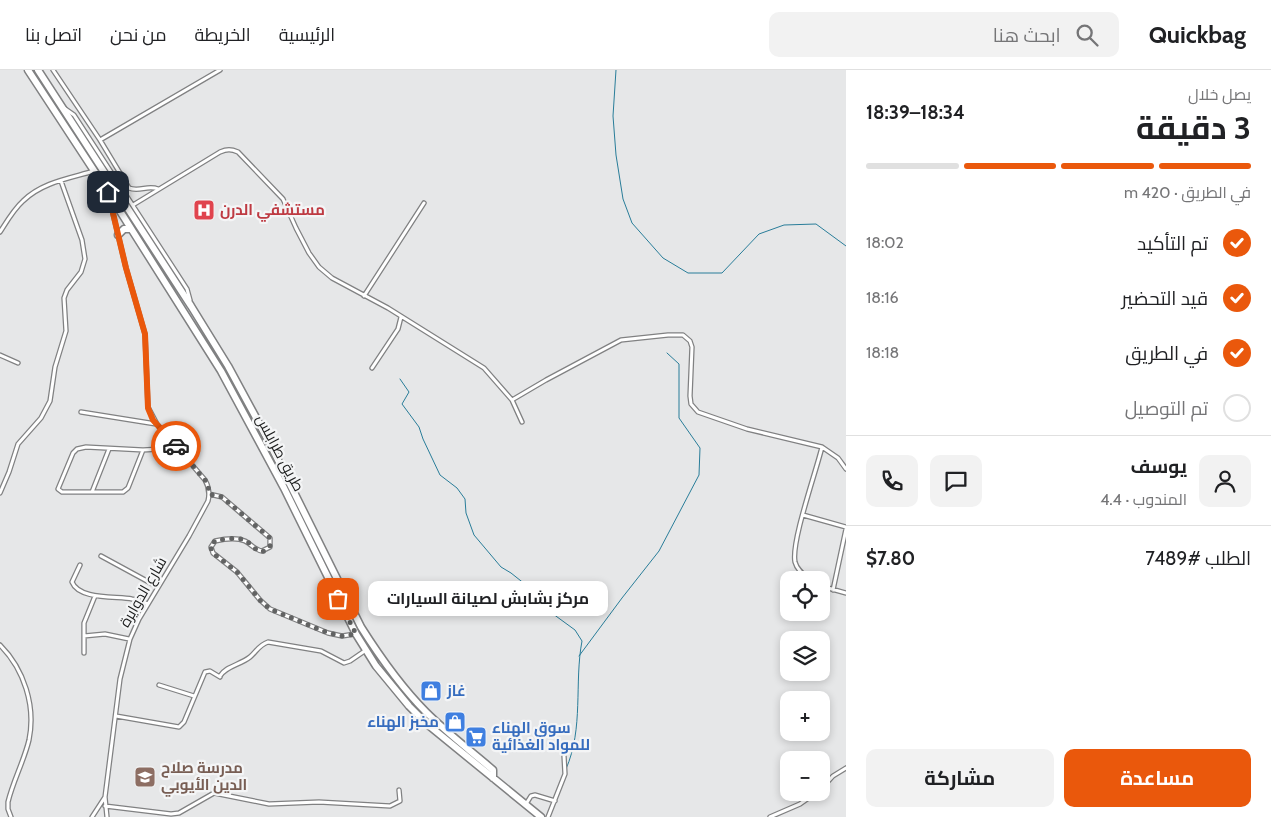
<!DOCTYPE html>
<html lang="ar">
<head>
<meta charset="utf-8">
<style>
	body { margin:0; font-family:Cabin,Cairo,sans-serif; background:#f2f2f2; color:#202124; direction:rtl; height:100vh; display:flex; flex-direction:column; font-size:19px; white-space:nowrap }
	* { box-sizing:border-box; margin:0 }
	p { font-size:16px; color:#757577 }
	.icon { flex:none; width:28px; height:28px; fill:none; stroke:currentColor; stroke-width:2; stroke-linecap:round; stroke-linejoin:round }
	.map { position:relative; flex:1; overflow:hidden; direction:ltr }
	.panel { display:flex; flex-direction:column; background:#fff; width:425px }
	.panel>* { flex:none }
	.controls { position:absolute; left:780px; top:501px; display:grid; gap:10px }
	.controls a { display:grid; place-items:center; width:50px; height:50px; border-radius:10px; background:#fff; box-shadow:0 2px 8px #0003; font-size:25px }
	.pin { position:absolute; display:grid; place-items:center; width:42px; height:42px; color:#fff; margin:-21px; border-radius:10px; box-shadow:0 2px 8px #0006 }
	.courier { position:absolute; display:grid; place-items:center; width:50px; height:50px; margin:-25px; border:4px solid #ea580c; border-radius:50%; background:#fff; color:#222; box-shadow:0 1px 6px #0007 }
	.bubble { position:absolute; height:35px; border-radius:10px; background:#fff; box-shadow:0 2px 8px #0003; font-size:16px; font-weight:700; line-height:35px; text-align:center; direction:rtl }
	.head em { font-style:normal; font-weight:700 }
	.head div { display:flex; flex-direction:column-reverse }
	.head { display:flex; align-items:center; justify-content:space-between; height:85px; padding:0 20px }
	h1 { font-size:32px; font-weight:700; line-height:38px }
	.bar { display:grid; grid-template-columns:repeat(4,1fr); gap:8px 5px; align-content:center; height:60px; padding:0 20px }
	.bar i { height:6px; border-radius:4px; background:#e0e0e0 }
	.bar .active { background:#ea580c }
	.bar p { grid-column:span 4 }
	.line { display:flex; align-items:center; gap:12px; padding:0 20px; border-top:1px solid #e0e0e0 }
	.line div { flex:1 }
	.round { display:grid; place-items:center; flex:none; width:52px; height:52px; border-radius:10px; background:#f2f2f2 }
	ol { padding:0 20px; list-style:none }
	li { display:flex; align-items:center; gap:15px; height:55px }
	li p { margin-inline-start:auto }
	li .icon { padding:5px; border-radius:50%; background:#ea580c; color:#fff; stroke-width:4 }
	li:last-child { color:#757577 }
	li i { width:28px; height:28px; border:2px solid #e0e0e0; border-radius:50% }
	.primary-button { display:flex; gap:10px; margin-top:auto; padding:10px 20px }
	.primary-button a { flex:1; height:58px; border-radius:10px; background:#ea580c; color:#fff; font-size:20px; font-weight:700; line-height:58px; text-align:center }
	.primary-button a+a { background:#f2f2f2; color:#202124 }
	header { display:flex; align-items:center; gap:30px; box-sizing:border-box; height:70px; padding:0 25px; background:#fff; border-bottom:1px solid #e0e0e0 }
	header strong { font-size:24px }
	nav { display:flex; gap:28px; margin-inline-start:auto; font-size:18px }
	.search { width:350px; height:45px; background:#f2f2f2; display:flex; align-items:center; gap:12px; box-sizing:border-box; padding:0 18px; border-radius:10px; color:#757577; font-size:19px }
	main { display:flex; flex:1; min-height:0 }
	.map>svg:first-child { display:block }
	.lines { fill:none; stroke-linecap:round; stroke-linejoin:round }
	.stream { stroke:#297d99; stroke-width:1 }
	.street-casing { stroke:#808182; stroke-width:5.5 }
	.highway-casing { stroke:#808182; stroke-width:9 }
	.street { stroke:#fff; stroke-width:3 }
	.highway { stroke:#fff; stroke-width:6 }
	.done { stroke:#626363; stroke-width:5; stroke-dasharray:0 9 }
	.route { stroke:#ea580c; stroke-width:6 }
	.labels { text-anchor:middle; stroke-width:4.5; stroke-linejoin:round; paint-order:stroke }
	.health-label { font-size:15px; font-weight:bold; fill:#be3a42; stroke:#f4f5f6; text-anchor:start }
	.street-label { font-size:15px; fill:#1b1c1c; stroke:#f4f5f6 }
	.shop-label { font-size:15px; font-weight:bold; fill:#366cbe; stroke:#f4f5f6; text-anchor:start }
	.education-label { font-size:15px; font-weight:bold; fill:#785e54; stroke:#f4f5f6; text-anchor:start }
</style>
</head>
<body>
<header>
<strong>Quickbag</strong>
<div class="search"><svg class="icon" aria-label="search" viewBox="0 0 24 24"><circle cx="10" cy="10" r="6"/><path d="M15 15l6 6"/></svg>ابحث هنا</div>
<nav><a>الرئيسية</a><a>الخريطة</a><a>من نحن</a><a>اتصل بنا</a></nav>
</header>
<main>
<section class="panel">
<div class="head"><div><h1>3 دقيقة</h1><p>يصل خلال</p></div><em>18:34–18:39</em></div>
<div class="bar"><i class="active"></i><i class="active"></i><i class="active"></i><i></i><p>في الطريق · 420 m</p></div>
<ol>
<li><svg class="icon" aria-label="check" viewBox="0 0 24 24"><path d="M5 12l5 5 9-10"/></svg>تم التأكيد<p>18:02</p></li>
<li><svg class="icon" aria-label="check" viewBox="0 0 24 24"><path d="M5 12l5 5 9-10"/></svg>قيد التحضير<p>18:16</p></li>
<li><svg class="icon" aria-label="check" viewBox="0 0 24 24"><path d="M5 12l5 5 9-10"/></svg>في الطريق<p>18:18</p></li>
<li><i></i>تم التوصيل</li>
</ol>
<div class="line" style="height:90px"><a class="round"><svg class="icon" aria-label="person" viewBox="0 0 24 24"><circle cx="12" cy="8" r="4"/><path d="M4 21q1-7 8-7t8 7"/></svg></a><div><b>يوسف</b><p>المندوب · 4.4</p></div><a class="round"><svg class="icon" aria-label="chat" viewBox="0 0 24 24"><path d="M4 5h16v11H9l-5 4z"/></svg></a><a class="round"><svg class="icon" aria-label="phone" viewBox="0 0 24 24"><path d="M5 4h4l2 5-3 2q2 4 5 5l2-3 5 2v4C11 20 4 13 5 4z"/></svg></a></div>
<div class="line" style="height:65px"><div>الطلب #7489</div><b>$7.80</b></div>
<div class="primary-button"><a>مساعدة</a><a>مشاركة</a></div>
</section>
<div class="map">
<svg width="846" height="747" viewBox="0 0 846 747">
	<rect width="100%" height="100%" fill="#e6e7e8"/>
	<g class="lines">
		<path class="stream" d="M616 0 613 46 616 85 623 129 632 153 663 188 688 203H722L759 164 784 155 816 154 846 176
			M400 309 409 322 402 334 419 357 423 369 440 405 457 418 465 429 466 443 474 465 501 497 511 503 545 530 549 541 575 560 582 571C574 613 584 658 566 699
			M579 586 622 528 659 481 699 405 700 378 679 348V294L667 283"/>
		<g class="street-casing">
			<path id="street" d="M53 0 100 70 129 118C139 122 148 115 158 119
				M64 38 74 45 187 219 190 230
				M100 70 220 0
				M133 135 220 82C227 79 231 79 238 82L283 129 296 158 309 183 319 197 332 208 388 238 484 298 512 330 522 352
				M0 162C7 151 14 139 23 131 42 112 71 108 94 101
				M364 226 424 133
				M0 285 18 293
				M372 298 398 259 401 247
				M512 330 546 310 621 270 668 265H683L690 271 692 277 690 326 691 334 698 342 747 359 822 377C816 402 791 472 795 492 797 500 804 505 810 510
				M81 342 156 354
				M822 377 838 388 846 399
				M143 380 128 418 123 422H62L58 419 73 383 77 379 86 377 143 380 178 378
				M92 422 109 379
				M0 423 9 402 18 374 41 348 50 331 55 297 66 261 64 228 67 220 81 202 85 189 82 170 61 111
				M209 424 222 427 270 468V477L262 481C255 480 251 474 245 471 236 467 224 469 215 471L211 477 213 483 237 502 260 530 270 539 328 563 342 566 355 564
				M803 445 846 457
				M101 486 158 517
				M80 495 72 512C79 530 117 526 132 529 138 530 143 532 148 534
				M821 516 846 523
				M833 520 846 459
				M84 566 105 564 129 569
				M0 575C24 599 36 636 29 670 24 691 13 711 8 732V739L11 747
				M84 583V553L95 526
				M220 606C226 596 240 595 250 587 256 582 259 575 268 572L321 581 344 593 350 591 366 580
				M159 615 194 626
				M116 646 179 657 184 652 205 602 210 601 220 607
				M821 719 833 706 846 698
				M526 734 531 726 535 725 555 731
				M105 736 171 744 179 743 214 723 269 734 319 732 390 736 400 731 399 720
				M92 747 105 727
				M107 747 105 727 120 609 130 569 139 549 189 466 208 431C210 423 209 417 205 410L157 354 148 337 145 264 126 198 109 127
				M548 747 565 704 564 686
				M770 747 800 734 817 722"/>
		</g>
		<g class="highway-casing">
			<path id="highway" d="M28 0 108 122 221 301 284 418 356 564 376 596 409 636 427 654 541 747
				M38 0 191 236 228 296 267 368 361 557C380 587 401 617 426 642 447 663 471 681 493 700V708
				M118 165 124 159H131"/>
		</g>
		<use href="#street" class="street"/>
		<use href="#highway" class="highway"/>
	</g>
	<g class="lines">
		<path class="done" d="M176 376 205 410 208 414 209 424 222 427 270 468V477L262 482C255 480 251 474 245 470 236 467 224 469 215 471L210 476 213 483 237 502 260 530 270 539 328 563 342 566 356 564 338 529"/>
		<path class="route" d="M108 122 126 198 145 264 148 338 153 350 176 376"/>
	</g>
	<defs>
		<g id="hospital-square" transform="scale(1.125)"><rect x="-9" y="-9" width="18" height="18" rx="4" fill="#e0444e" stroke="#f4f5f6"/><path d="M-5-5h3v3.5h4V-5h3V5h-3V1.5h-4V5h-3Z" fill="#fff"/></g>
		<g id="shop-square" transform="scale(1.125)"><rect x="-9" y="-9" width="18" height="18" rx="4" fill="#3f7fe0" stroke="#f4f5f6"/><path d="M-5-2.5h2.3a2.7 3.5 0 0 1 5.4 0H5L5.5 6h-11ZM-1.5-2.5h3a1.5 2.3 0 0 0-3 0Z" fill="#fff"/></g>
		<g id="supermarket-square" transform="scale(1.125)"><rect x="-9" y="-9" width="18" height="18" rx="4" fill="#3f7fe0" stroke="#f4f5f6"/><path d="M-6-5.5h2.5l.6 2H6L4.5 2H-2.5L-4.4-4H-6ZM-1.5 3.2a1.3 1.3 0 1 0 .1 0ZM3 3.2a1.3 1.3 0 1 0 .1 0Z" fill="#fff"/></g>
		<g id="school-square" transform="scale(1.125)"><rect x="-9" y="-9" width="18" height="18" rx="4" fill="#8d6e63" stroke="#f4f5f6"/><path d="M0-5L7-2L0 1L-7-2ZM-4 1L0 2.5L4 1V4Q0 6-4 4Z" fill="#fff"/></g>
	</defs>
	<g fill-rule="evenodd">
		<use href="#hospital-square" x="204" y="140"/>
		<use href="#shop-square" x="431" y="621"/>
		<use href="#shop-square" x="455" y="652"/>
		<use href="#supermarket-square" x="476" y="667"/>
		<use href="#school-square" x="145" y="707"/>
	</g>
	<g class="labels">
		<g class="health-label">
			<text x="220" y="145">مستشفي الدرن</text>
		</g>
		<g class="street-label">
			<text transform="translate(280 383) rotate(62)" y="5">طريق طرابلس</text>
			<text transform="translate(143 522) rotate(-60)" y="5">شارع الدوايرة</text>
		</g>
		<g class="shop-label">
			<text x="447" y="626">غاز</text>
			<text x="439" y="657" text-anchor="end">مخبز الهناء</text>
			<text x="492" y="663">سوق الهناء<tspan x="492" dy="17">للمواد الغذائية</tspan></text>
		</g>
		<g class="education-label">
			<text x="161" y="703">مدرسة صلاح<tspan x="161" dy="17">الدين الأيوبي</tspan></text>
		</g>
	</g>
</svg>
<div class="controls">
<a><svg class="icon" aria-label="locate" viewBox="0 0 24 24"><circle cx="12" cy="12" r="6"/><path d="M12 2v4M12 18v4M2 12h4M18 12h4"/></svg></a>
<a><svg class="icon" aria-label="layers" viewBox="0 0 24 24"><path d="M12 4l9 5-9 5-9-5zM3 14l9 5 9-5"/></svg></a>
<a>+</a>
<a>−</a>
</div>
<div class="pin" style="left:338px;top:529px;background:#ea580c"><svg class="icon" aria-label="bag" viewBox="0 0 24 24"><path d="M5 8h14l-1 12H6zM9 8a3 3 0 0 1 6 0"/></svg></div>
<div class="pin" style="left:108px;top:122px;background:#1f2937"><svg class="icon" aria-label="home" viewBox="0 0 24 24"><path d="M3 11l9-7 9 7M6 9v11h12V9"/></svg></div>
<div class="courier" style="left:176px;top:376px"><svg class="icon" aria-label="car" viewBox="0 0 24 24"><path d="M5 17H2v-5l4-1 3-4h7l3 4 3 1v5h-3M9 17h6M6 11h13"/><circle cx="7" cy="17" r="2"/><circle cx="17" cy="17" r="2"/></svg></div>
<div class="bubble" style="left:368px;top:511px;width:240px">مركز بشابش لصيانة السيارات</div>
</div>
</main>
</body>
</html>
